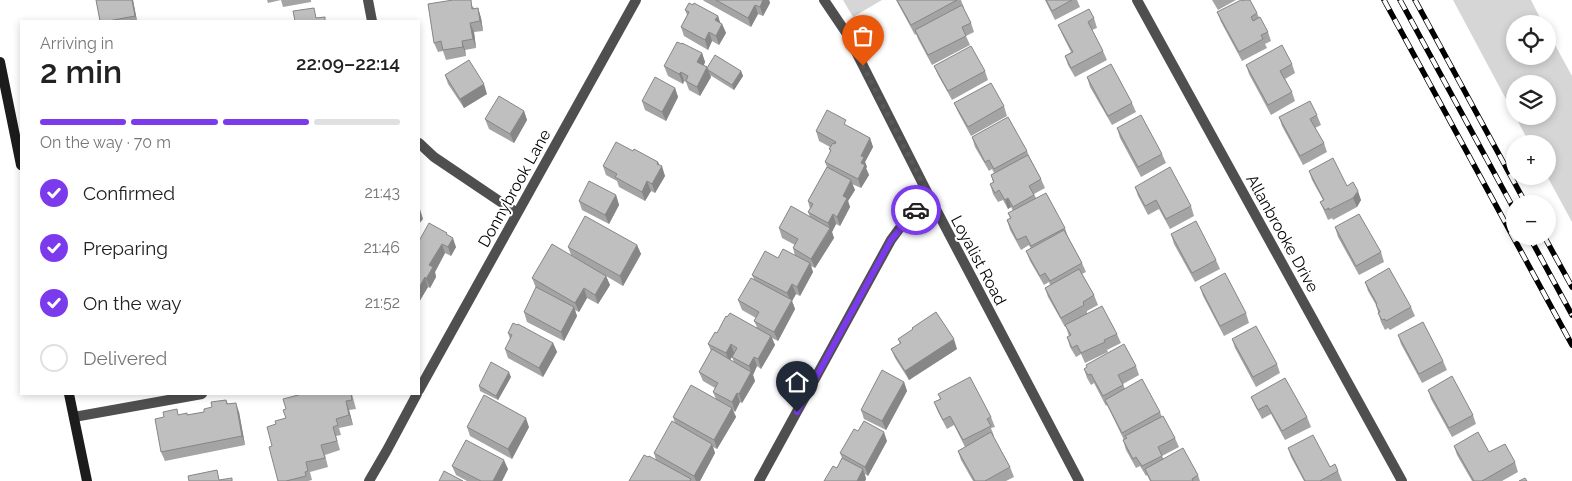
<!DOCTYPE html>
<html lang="en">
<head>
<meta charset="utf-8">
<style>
	body { margin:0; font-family:Raleway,sans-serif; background:#f6f6f6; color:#222; height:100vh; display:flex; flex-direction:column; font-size:19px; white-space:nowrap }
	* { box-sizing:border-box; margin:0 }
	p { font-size:16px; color:#767676 }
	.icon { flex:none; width:28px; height:28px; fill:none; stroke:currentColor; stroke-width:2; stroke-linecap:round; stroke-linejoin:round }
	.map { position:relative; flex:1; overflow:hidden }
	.sheet { position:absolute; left:20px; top:20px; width:400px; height:375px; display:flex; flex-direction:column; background:#fff; border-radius:0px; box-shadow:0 2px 8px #0003 }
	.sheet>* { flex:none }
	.controls { position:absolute; left:1506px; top:15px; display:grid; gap:10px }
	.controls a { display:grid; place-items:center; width:50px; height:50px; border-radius:50%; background:#fff; box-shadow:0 2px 8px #0003; font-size:25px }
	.pin { position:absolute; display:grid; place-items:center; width:42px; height:42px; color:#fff; margin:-51px -21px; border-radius:50% 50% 50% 0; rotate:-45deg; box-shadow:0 0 5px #0007 }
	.pin .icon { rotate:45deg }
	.courier { position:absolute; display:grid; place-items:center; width:50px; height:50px; margin:-25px; border:4px solid #7c3aed; border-radius:50%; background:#fff; color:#222; box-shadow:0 1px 6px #0007 }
	.headline em { font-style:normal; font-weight:600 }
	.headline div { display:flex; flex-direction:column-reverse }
	.headline { display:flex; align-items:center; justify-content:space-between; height:85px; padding:0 20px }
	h1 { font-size:32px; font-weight:600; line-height:38px }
	.bar { display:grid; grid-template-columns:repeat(4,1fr); gap:8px 5px; align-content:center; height:60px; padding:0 20px }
	.bar i { height:6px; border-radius:4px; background:#e0e0e0 }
	.bar .on { background:#7c3aed }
	.bar p { grid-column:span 4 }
	ol { padding:0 20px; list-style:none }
	li { display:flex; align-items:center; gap:15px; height:55px }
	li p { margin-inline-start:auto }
	li .icon { padding:5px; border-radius:50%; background:#7c3aed; color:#fff; stroke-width:4 }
	li:last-child { color:#767676 }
	li i { width:28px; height:28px; border:2px solid #e0e0e0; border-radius:50% }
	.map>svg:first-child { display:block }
	.green { fill:#d6d6d6 }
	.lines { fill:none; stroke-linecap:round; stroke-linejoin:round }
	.minor { stroke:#4f4f4f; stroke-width:10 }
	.secondary { stroke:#1c1c1c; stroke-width:10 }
	.rail-casing { stroke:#000; stroke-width:5.5 }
	.rail { stroke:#fff; stroke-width:4; stroke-dasharray:11; stroke-linecap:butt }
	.wall { fill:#a4a4a4; fill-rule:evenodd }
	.shaded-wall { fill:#868686 }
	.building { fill:#bfbfbf; stroke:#868686 }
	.done { stroke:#595959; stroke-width:5; stroke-dasharray:0 9 }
	.route { stroke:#7c3aed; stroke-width:6 }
	.labels { text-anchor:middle; stroke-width:4; stroke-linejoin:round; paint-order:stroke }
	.street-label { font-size:16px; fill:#000; stroke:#fff }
</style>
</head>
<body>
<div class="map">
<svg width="1572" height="481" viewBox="0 0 1572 481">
	<rect width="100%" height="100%" fill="#fff"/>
	<path class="green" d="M843 0H882L853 17Z
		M1453 0H1531L1543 24H1515V56H1548V32L1572 76V222L1547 176 1548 144H1530L1515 116H1548V84H1515V116Z"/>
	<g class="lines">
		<path class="minor" d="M368 0 372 21
			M824 0 847 34 929 196 1079 481
			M1137 0 1402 481
			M419 143 434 157 517 213
			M419 390 636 0
			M74 417 202 394
			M369 481 387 450 417 394
			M759 481 891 240 905 221 929 196"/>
		<path class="secondary" d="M0 62 21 165
			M69 394 87 481"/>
		<g class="rail-casing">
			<path id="rail" d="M1384 0 1572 345
				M1400 0 1515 211
				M1415 0 1526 204
				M1529 236 1572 315
				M1544 236 1572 287"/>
		</g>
		<use href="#rail" class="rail"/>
	</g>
	<path class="wall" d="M96 0H133L137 21H100Z
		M267 0H311V2L283 7 281 0 268 3Z
		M703 0H769L770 3 763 16 758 14 751 27 704 1Z
		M896 0H961L964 8H963L971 23 974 32 966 36 970 45 932 65 918 39 916 34 915 35Z
		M1045 0H1077L1080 7 1055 20Z
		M1212 0H1236L1218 10Z
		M693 5 718 16 720 23 722 24 726 33 719 45 712 41 708 50 684 36 681 27 687 15 685 10Z
		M473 6 474 9 478 8 481 18 483 31 474 32 476 48 465 50 466 56 446 60 443 51 438 52 434 43Z
		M1217 12 1257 13 1259 17 1268 32 1271 41 1265 44 1267 48 1242 61 1221 22Z
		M1094 18 1097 28 1092 30 1103 51 1107 60 1075 77 1068 65 1065 56 1071 52 1062 34 1058 25Z
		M702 53 705 62 704 65 707 67 741 71 743 76 734 90 710 75 711 77 700 96 689 90 686 82 684 81 683 84 668 76 664 66Z
		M1292 64 1295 73 1285 79 1292 92 1295 101 1271 115 1249 74 1246 65Z
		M934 66 985 71 988 80 952 100 938 75Z
		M445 75 487 94 464 108 448 84Z
		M1087 77 1132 103 1136 112 1112 125 1090 87Z
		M675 88 678 97 666 121 645 110 642 101Z
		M954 103 1004 106 1007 116 971 136 958 112Z
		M524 111 527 120 514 143 489 129 485 119Z
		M1317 115 1321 125 1315 128 1324 143 1327 152 1303 165 1282 126 1279 117Z
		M848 126 870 138 873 147 865 162 867 167 866 168 869 175 861 188 852 184 855 190 848 201 850 207 840 226 836 224 832 232 834 238 815 268 811 266 813 272 800 296 796 294 792 301 795 309 778 341 772 338 775 345 761 369 757 366 753 375 755 381 742 403 740 402 735 412 733 410 736 417 717 449 713 447 715 453 700 481H629L648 457 656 460 654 453 675 423 673 417 716 399 713 392 715 388 703 381 699 372 711 351 708 344 717 333 757 327 754 321 756 318 742 310 738 300 754 279 752 275 778 258 795 256 793 248 795 245 782 238 779 228 810 217 808 212 810 209 808 201 827 167 825 162 831 152 829 149 830 147 819 141 816 131ZM732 357 734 362 730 360Z
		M1117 128 1162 154 1166 163 1141 177 1120 138Z
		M972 137 1027 151 1030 158 1041 179 1045 188 1034 194 1036 198 1065 228 1068 237 1082 263 1086 272 1082 274 1094 295 1098 305 1087 311V313L1117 334 1121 343 1107 350 1108 352 1085 363 1081 354 1076 357 1070 347 1067 337 1069 336 1066 327H1065L1048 297 1045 288 1050 285 1049 282 1044 285 1030 261 1026 251 1031 249 1029 245 1021 250 1010 230 1007 220 1010 218 1008 213 1013 211 1011 207 1008 209 1003 200 998 202 993 194 990 184 993 182 991 175 994 173 992 169 989 171 975 147Z
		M633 151 658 162 665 176 655 193 651 191 645 201 619 187 617 181 606 175 603 166Z
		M1309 171 1347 186 1361 200 1357 207 1333 220 1332 218 1328 220 1320 202 1323 200 1312 180Z
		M1135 187 1191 206 1194 216 1170 229 1159 209 1148 215 1138 196Z
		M616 195 619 205 609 224 582 210 579 201Z
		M1335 227 1381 252 1384 262 1359 275 1338 237Z
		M1171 234 1216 260 1220 269 1195 282 1174 244Z
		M447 235 456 247 451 256 445 253 435 272 436 277 430 288 428 287 419 302V241Z
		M637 245 641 254 623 286 606 276 610 285 598 304 587 298 579 312 575 310 577 316 564 341 527 322 524 312 536 288 532 278 571 255 568 247Z
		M1365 282 1411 307 1415 316 1390 330 1388 328 1385 330 1381 322 1376 305 1368 291Z
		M1200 287 1246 313 1249 323 1224 336 1203 296Z
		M508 333 553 343 557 352 543 377 508 358 505 349 510 339Z
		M1398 335 1443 361 1447 370 1422 383 1401 344Z
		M898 339 957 349 909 380 895 358 891 349 900 344Z
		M1232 339 1277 364 1280 373 1256 387 1235 348Z
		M1136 366 1139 375 1123 384 1125 389 1160 412 1162 417 1175 438 1179 447 1162 456 1164 459 1198 475 1200 481H1150L1147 475 1146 476 1140 466 1136 468 1126 450 1123 440H1124L1107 405 1106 406 1094 383 1091 385 1087 378 1084 369Z
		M511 377 498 400 480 391 479 386Z
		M904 382 907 391 886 430 864 419 861 410Z
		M1428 390 1473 415 1476 424 1452 437 1431 399Z
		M352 394 356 409 349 410 353 425 339 428 341 435 336 436 340 450 325 455 328 467 310 472 312 480 308 481H278L272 446 276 424 286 418V409Z
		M938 394 991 417 995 427 991 428 994 436H993L1010 467 1014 477 1006 481H973L961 460 958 451 965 447 954 425 947 429 938 412 934 402 940 399Z
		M1251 397 1307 417 1311 427 1285 440 1271 414 1262 419 1255 406Z
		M226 400 228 404 239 412 245 445 165 461 161 452 179 415H187L204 412Z
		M467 427H529L512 459 470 436Z
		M858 431 887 441 868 476 865 474 866 479 865 481H824L837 468 842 458 840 453Z
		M1454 446 1515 462 1518 472 1502 481H1472L1457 455Z
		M1288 448 1338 471 1342 481H1304L1291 457Z
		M452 466 508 469 502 481H467L456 475Z"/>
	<path class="shaded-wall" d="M132 0H133L137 21 135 16Z
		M763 0H769L770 3 763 16 760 7Z
		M755 5 758 14 751 27 748 18Z
		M478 8 481 18 483 31 480 21Z
		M718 16 721 25 715 20Z
		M470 23 474 32 476 48 473 39Z
		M722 24 726 33 719 45 716 36Z
		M709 32 712 41 708 50 705 40Z
		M462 41 465 50 466 56 463 47Z
		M702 53 705 62 701 71 697 62Z
		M707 67 711 77 700 96 697 87Z
		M741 71 743 76 734 90 732 85Z
		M681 72 684 81 683 84 679 74Z
		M484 84 487 94 464 108 460 99Z
		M675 88 678 97 666 121 662 112Z
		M524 111 527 120 514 143 510 134Z
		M870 138 873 147 865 162 867 167 866 168 869 175 861 188 858 179 861 156Z
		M658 162 660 169 662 166 665 176 655 193 652 184Z
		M851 180 855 190 848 201 850 207 840 226 837 217 843 196Z
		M647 181 651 191 645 201 642 192Z
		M1358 191 1361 200 1357 207 1353 198Z
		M616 195 619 205 609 224 605 215Z
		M1008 198 1011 207 1008 209 1005 200Z
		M420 209 423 219 419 224V211Z
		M833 214 836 224 832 232 834 238 815 268 811 259 830 229 828 223Z
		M453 238 456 247 451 256 448 247Z
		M442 244 445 253 435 272 436 277 430 288 426 279 429 265Z
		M637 245 641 254 623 286 620 276Z
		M810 263 813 272 800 296 797 287Z
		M606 276 610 285 598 304 595 295Z
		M425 277 428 287 419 302V288Z
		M792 284 796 294 792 301 795 309 778 341 774 332 791 302 787 293Z
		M584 288 587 298 579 312 575 303Z
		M574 307 577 316 564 341 561 332Z
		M771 336 775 345 761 369 758 359Z
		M954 339 957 349 909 380 905 371Z
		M553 343 557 352 543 377 539 368Z
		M731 344 734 353 729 362 726 353Z
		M754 357 757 366 753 375 755 381 742 403 739 394 751 372 749 366Z
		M509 372 511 377 498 400 496 396Z
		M904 382 907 391 886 430 882 421Z
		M737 393 740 402 735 412 732 402Z
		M346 401 349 410 353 425 349 415Z
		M236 403 239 412 245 445 242 436Z
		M732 408 736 417 717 449 714 440Z
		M526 418 529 427 512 459 508 449Z
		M884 432 887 441 868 476 865 467Z
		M712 444 715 453 700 481H696L694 476Z
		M504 460 508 469 502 481H493Z
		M863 469 866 479 865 481H857Z"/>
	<path class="building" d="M96 0H132L135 16 108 21H100Z
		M453 0H471L472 9 478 8 480 21 470 23 473 39 462 41 463 47 443 50 441 41 434 43 428 4Z
		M716 0H763L760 7 755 5 748 18Z
		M897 0H957L911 25Z
		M1046 0H1072L1052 11Z
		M1241 0H1242L1243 1 1245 0H1250L1257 13 1251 17 1253 21 1260 17 1268 32 1261 35 1263 39 1239 52 1217 12Z
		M689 3 693 5 694 3 718 16 715 20 722 24 716 36 709 32 705 40 681 27 689 12 685 10Z
		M962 5 971 23 962 27 966 36 928 55 915 30Z
		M314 8 316 18 325 17V21H291H295L293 11Z
		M1089 9 1094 18 1088 22 1103 51 1071 68 1065 56 1073 52 1058 25Z
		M677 42 682 44V43L702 53 697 62 707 67 697 87 686 81 688 76 681 72 679 74 664 66Z
		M1282 45 1292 64 1280 71 1292 92 1268 105 1246 65Z
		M971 46 985 71 948 91 934 66Z
		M715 55 741 71 732 85 708 70 707 68Z
		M469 60 484 84 460 99 445 75Z
		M1111 64 1132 103 1108 116 1087 77Z
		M655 77 675 88 662 112 642 101Z
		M991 83 1004 106 968 127 954 103Z
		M499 96 524 111 510 134 485 119Z
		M1310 101 1317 115 1310 119 1324 143 1300 156 1279 117Z
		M827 110 846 120 844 124 870 138 861 156 864 157 861 163 865 165 858 179 825 162 831 150 829 149 833 143 835 144 836 142 816 131Z
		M1141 115 1162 154 1138 167 1117 128Z
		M1008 117 1027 151 994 169 989 160 985 162 972 137Z
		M616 142 633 151 634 149 658 162 657 164 662 166 652 184 647 181 642 192 615 177 617 174 603 166Z
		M1028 155 1041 179 1029 186 1034 195 1013 207 1008 198 1005 200 999 190 995 193 990 184 994 182 991 175Z
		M1333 158 1347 186 1353 182 1358 191 1353 198 1329 210V208L1325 210 1320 202 1324 200 1309 171Z
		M827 167 851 180 843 196 847 198 837 217 833 214 828 223 808 212 813 204 808 201Z
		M1170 167 1191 206 1166 219 1156 200 1145 206 1135 187Z
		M589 181 616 195 605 215 579 201Z
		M1046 193 1065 228 1031 246 1026 236 1017 240 1007 220 1011 218 1008 213Z
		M791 206 830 228 811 259 793 248 798 239 779 228Z
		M1359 214 1381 252 1356 266 1335 227Z
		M585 216 637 245 620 276 568 247Z
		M1196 221 1216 260 1192 273 1171 234Z
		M429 223 447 233 446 234 453 238 448 247 442 244 429 265 433 267 426 279 425 277 419 288V241Z
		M1064 230 1082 263 1050 281 1045 273 1040 276 1026 251Z
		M552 244 606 276 595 295 584 288 575 303 532 278Z
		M783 249 810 263 797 287 792 284 787 293 752 275 765 251 778 258Z
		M1389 268 1411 307 1386 321 1385 319 1382 320 1378 313 1380 312 1376 305 1377 304 1365 282Z
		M1079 269 1094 295 1083 302 1084 305 1061 318 1045 288Z
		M1225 273 1246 313 1220 326 1200 287Z
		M751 278 792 300 774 332 754 321 759 312 738 300Z
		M536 287 574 307 561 332 524 312Z
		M1102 306 1117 334 1104 340 1105 342 1081 353 1077 345 1072 348 1067 337 1071 335 1065 325Z
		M936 312 954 339 905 371 891 349 901 343 898 339 913 329 912 328Z
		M730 313 771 336 758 359 754 357 749 366 732 357 737 348 731 344 726 353 708 344 715 332 717 333 726 316 727 317Z
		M1423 322 1443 361 1419 374 1398 335Z
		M513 323 517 325 518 324 553 343 539 368 505 349 512 335 508 333Z
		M1256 326 1277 364 1253 377 1232 339Z
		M1124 344 1136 366 1118 375 1123 385 1103 396 1091 374 1088 375 1084 369 1087 367 1086 365Z
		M712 349 751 372 739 394 737 393 732 402 713 392 718 383 699 372Z
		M491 362 509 372 496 396 479 386Z
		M882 370 904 382 882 421 861 410Z
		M1452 376 1473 415 1449 428 1428 390Z
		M970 377 991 417 987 419 991 426 963 440 950 416 943 420 934 402 941 399 938 394Z
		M1285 378 1307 417 1282 431 1267 405 1258 410 1251 397Z
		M1142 379 1160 412 1122 433 1105 400Z
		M691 385 732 408 714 440 673 417Z
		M302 394H351L352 400 346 401 349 415 336 419 338 425 333 427 337 441 321 445 325 458 306 462 308 471 305 472 306 476 286 481H278L269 447 272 446 267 427 276 424 275 421 286 418 283 410 286 409 283 399Z
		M484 395 526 418 508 449 467 427Z
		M226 400 227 404 236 403 242 436 161 452 155 419 164 417 163 412 177 409 178 415 187 413V415L204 412V409L212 407 211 402Z
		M1163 416 1175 438 1158 447 1162 456 1142 466 1136 457 1133 459 1123 440 1127 438 1125 436Z
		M672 421 712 444 694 476 654 453Z
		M864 421 884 432 865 467 840 453 854 429 858 431Z
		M991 432 1010 467 985 481H975L958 451Z
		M1478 432 1489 452 1505 444 1515 462 1482 481H1474L1454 446Z
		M1313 435 1330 467 1335 464 1338 471 1320 481H1305L1288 448Z
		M466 440 504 460 493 481H481L452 466Z
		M1183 448 1198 475 1192 479 1193 481H1151L1145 469Z
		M644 455 648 457 649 456 691 479 690 481H629Z
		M842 458 863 469 857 481H824L833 466 837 468Z
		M217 470 219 480 232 478V481H189L188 476Z
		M444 471 463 481H439Z
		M1525 478 1527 481H1519Z"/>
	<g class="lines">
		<path class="done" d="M863 66 929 196 916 210"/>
		<path class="route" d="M797 412 891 240 916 210"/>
	</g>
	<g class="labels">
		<g class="street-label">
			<text transform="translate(514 188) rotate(-61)" y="6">Donnybrook Lane</text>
			<text transform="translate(1283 233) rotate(61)" y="6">Allanbrooke Drive</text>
			<text transform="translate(979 260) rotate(62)" y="6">Loyalist Road</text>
		</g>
	</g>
</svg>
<div class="controls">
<a><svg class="icon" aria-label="locate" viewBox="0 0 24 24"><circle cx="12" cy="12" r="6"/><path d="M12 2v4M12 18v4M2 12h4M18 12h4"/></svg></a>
<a><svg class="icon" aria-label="layers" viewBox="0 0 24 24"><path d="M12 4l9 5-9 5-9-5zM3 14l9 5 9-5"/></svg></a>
<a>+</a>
<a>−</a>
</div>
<div class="pin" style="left:863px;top:66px;background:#ea580c"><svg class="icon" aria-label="bag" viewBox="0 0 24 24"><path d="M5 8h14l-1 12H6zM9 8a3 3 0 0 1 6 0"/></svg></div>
<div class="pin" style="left:797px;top:412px;background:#1f2937"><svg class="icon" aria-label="home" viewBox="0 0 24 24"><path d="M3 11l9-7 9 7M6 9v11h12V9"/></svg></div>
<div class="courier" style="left:916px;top:210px"><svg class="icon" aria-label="car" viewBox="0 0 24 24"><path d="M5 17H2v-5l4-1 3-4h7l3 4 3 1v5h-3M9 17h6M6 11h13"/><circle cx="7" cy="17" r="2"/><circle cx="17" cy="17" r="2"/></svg></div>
<section class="sheet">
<div class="headline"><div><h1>2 min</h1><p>Arriving in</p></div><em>22:09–22:14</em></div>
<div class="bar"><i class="on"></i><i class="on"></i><i class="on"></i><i></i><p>On the way · 70 m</p></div>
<ol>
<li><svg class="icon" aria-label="check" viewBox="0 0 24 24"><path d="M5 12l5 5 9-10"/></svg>Confirmed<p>21:43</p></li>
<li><svg class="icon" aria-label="check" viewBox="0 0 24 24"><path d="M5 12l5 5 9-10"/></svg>Preparing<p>21:46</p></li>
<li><svg class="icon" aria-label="check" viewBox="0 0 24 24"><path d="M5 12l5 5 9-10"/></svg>On the way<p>21:52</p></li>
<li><i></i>Delivered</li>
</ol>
</section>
</div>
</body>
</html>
